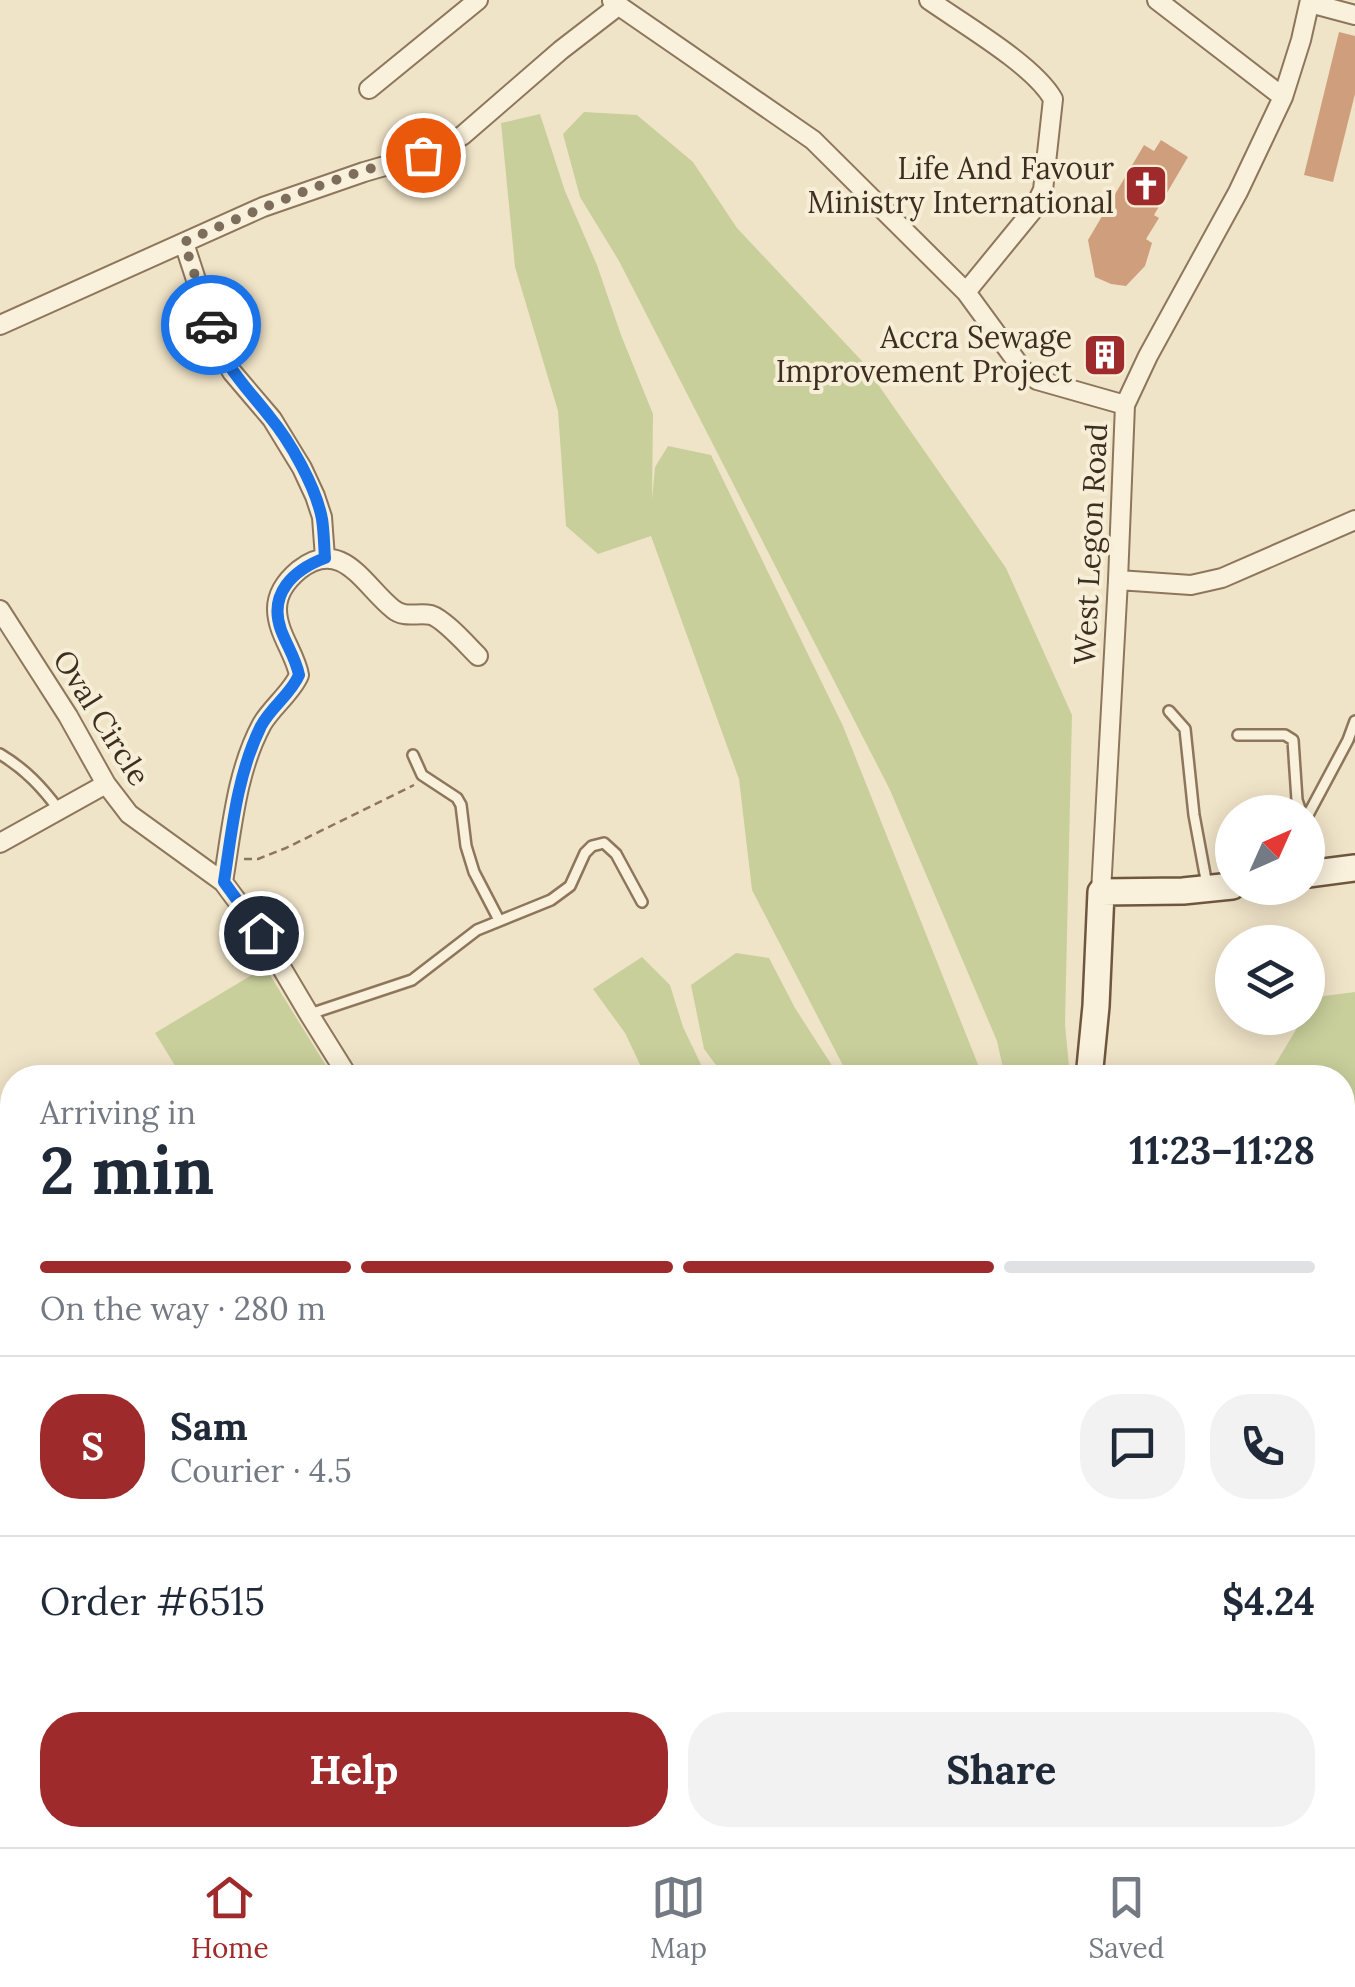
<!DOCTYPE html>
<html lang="en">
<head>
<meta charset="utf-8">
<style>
	body { margin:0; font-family:Lora,serif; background:#f2f2f3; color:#1f2937; height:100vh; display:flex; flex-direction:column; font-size:38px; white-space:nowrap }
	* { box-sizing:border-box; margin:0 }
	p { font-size:32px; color:#747a83 }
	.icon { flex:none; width:55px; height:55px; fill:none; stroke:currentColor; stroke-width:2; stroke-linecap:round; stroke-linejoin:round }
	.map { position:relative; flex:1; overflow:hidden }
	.drawer { position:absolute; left:0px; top:1065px; width:1355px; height:782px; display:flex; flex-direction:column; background:#fff; border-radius:40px 40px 0 0; box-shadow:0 5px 25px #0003 }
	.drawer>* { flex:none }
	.needle { width:65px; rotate:45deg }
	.tools { position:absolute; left:1215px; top:795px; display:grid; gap:20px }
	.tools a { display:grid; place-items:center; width:110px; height:110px; border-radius:50%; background:#fff; box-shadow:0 5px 25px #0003; font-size:50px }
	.pin { position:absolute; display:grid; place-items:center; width:85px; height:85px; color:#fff; margin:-42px; border:5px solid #fff; border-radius:50%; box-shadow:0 2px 10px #0007 }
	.courier { position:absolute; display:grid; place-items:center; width:100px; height:100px; margin:-50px; border:8px solid #1a73e8; border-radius:50%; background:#fff; color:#222; box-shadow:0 2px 12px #0007 }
	.head em { font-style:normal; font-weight:700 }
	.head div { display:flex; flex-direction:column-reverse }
	.head { display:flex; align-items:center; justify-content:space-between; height:170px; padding:0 40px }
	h1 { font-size:65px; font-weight:700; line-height:75px }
	.bar { display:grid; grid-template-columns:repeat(4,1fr); gap:15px 10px; align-content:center; height:120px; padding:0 40px }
	.bar i { height:12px; border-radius:8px; background:#e0e1e3 }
	.bar .selected { background:#9e2a2b }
	.bar p { grid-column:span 4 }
	.line { display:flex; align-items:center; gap:25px; padding:0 40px; border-top:2px solid #e0e1e3 }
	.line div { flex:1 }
	.round { display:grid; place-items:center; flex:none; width:105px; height:105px; border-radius:40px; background:#f2f2f3 }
	.primary-button { display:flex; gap:20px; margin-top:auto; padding:20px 40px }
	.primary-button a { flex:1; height:115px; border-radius:40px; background:#9e2a2b; color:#fff; font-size:40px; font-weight:700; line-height:115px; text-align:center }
	.primary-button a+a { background:#f2f2f3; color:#1f2937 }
	.tabs { display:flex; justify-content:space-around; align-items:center; height:140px; border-top:2px solid #e0e1e3; background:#fff; font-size:28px; color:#747a83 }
	.tabs a { display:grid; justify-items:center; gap:5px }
	.tabs .selected { color:#9e2a2b }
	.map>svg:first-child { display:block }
	.green { fill:#c9cf9b }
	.building { fill:#cf9f7d }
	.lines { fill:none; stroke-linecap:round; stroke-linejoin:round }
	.lane-casing { stroke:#8d765c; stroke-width:14 }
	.street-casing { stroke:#8d765c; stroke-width:22 }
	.secondary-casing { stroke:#6f573f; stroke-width:30 }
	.path { stroke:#8d765c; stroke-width:2.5; stroke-dasharray:8 5; stroke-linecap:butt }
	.lane { stroke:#faf1dc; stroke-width:9 }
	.street { stroke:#faf1dc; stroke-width:18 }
	.secondary { stroke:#faf1dc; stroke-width:25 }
	.done { stroke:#7c6e5b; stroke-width:10; stroke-dasharray:0 18 }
	.route { stroke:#1a73e8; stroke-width:12 }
	.labels { text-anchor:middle; stroke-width:8; stroke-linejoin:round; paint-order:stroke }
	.poi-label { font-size:30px; fill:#3d2e20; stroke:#f7eed8; text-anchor:end }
	.street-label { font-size:30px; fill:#3d2e20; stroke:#f7eed8 }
</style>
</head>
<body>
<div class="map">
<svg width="1355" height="1847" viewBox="0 0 1355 1847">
	<rect width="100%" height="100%" fill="#f0e4c8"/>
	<path class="green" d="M584 112 637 115 693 162 737 228 861 360 1006 568 1072 715 1065 1024 1070 1077H1005L997 1041 890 790 619 261 580 197 563 134Z
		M540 114 565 191 597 265 621 335 653 414 652 500 655 467 668 446 711 455 843 726 983 1077H849L752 890 739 779 651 536 598 554 566 526 558 411 515 267 501 123Z
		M736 953 769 958 795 1008 831 1064 837 1077H725L704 1049 691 985Z
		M642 957 670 985 683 1027 707 1077H646L625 1033 593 989Z
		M265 967 333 1077H182L155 1033Z
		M1355 992V1222L1343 1200 1342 1078 1272 1077 1270 1073 1303 1018H1308V1010L1316 997Z
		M1029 1835H1135L1131 1847H1022Z
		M1160 1835H1290L1282 1847H1156Z"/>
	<path class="building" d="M1339 32 1355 36V94L1333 182 1304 175Z
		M1161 140 1188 157 1154 215 1159 218 1146 239 1152 243 1145 266 1126 286 1111 284 1095 277 1088 240 1144 145 1154 151Z
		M1102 337 1116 341 1107 373 1093 368Z"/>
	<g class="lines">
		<g class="lane-casing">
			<path id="lane" d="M1169 711 1185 729 1194 815 1207 885
				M1238 735H1285L1293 740 1297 800 1301 812
				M0 754C25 769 42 787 59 810
				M413 755 422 775 457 798 461 805 466 846 474 872 499 920
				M1308 815 1348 740 1355 721
				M310 1014 412 980 477 930 551 900 570 886 585 853 592 846 604 843 616 854 642 902
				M1342 1630 1355 1623
				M28 1835 35 1847
				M168 1847 189 1835"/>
		</g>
		<g class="street-casing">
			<path id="street" d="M929 0C963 24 1034 65 1053 99L1043 190 1033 210 966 292
				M1157 0 1283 97
				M612 1 813 140 966 292 1023 370 1037 380 1125 405
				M1310 3 1355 15
				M369 89 478 0
				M184 243 219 350 232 372 272 419 302 468 315 496 322 517 325 558
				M0 325 263 207 364 172 440 150 463 135 561 50 618 6
				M1118 580 1191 585 1222 578 1355 520
				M0 610 68 716 106 784 129 814 223 882 261 933 309 1014 349 1078
				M0 843 106 784
				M223 882C232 829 236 772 262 724 272 707 292 692 299 675 295 653 277 633 277 609 277 593 287 580 299 570 342 536 364 586 393 609 405 619 417 612 431 615 444 619 467 645 478 656
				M1101 892 1118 580 1125 405 1148 356 1238 192 1283 97 1301 40 1310 0
				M0 1464 12 1495
				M1342 1510 1355 1513
				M0 1647 12 1642
				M225 1835 235 1847
				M273 1835 274 1847
				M714 1835 722 1847"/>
		</g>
		<g class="secondary-casing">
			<path id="secondary" d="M1308 874 1355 868
				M1089 1078 1096 1006 1101 892 1183 891 1232 886
				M956 1847 967 1835"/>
		</g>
		<path class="path" d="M244 859H258L286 848 414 785"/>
		<use href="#lane" class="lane"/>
		<use href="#street" class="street"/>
		<use href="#secondary" class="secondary"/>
	</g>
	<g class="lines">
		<path class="done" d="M211 325 184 242C259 209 343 172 423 155"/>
		<path class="route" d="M211 325C224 367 243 383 269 416 290 441 316 487 322 519 324 532 324 545 325 558 293 570 268 594 281 630 287 646 296 659 299 675 291 694 271 707 261 726 237 775 232 829 224 882L261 933"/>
	</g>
	<defs>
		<g id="church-square" transform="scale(2.25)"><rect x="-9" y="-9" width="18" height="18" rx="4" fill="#9e2a2b" stroke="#f7eed8"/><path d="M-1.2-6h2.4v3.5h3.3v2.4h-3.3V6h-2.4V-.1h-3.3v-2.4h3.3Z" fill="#fff"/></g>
		<g id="building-square" transform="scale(2.25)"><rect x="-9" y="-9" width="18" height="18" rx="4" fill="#9e2a2b" stroke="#f7eed8"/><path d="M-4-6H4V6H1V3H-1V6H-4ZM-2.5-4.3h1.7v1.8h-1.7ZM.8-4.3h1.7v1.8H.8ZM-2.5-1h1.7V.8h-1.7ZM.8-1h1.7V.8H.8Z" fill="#fff"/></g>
	</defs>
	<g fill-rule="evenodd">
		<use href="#church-square" x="1146" y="186"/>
		<use href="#building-square" x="1105" y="355"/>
	</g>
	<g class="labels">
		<g class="poi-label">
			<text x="1114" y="179">Life And Favour<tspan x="1114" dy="34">Ministry International</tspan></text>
			<text x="1072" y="348">Accra Sewage<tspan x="1072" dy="34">Improvement Project</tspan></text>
		</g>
		<g class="street-label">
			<text transform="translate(1091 544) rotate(-87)" y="10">West Legon Road</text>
			<text transform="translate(101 718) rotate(58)" y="10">Oval Circle</text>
		</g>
	</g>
</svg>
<div class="tools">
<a><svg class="needle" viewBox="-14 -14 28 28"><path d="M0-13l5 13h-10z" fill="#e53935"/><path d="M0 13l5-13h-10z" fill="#747a83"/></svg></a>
<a><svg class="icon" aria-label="layers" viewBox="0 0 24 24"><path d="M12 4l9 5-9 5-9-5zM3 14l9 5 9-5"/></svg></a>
</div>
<div class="pin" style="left:423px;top:155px;background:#ea580c"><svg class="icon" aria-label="bag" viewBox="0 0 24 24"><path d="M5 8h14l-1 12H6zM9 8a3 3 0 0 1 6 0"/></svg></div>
<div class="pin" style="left:261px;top:933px;background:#1f2937"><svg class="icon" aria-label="home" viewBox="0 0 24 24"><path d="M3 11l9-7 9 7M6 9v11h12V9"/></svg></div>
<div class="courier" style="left:211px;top:325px"><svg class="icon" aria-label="car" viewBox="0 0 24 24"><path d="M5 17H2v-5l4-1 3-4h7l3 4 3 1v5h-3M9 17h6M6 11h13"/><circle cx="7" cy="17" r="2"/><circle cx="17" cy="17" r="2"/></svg></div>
<section class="drawer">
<div class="head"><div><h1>2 min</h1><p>Arriving in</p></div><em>11:23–11:28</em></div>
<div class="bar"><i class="selected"></i><i class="selected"></i><i class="selected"></i><i></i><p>On the way · 280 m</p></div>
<div class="line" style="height:180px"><b class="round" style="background:#9e2a2b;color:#fff">S</b><div><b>Sam</b><p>Courier · 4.5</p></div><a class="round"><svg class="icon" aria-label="chat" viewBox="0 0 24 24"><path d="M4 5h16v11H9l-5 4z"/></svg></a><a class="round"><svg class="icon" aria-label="phone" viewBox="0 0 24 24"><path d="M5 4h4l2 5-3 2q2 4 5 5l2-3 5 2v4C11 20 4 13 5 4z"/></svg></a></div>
<div class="line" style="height:130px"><div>Order #6515</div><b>$4.24</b></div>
<div class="primary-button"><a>Help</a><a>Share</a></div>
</section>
</div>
<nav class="tabs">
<a class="selected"><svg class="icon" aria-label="home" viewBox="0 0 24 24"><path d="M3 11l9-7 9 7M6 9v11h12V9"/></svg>Home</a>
<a><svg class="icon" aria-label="map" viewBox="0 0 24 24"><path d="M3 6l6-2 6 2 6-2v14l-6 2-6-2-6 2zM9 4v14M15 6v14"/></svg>Map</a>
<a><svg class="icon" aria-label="saved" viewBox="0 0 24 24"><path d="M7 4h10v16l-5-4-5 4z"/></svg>Saved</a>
</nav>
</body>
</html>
